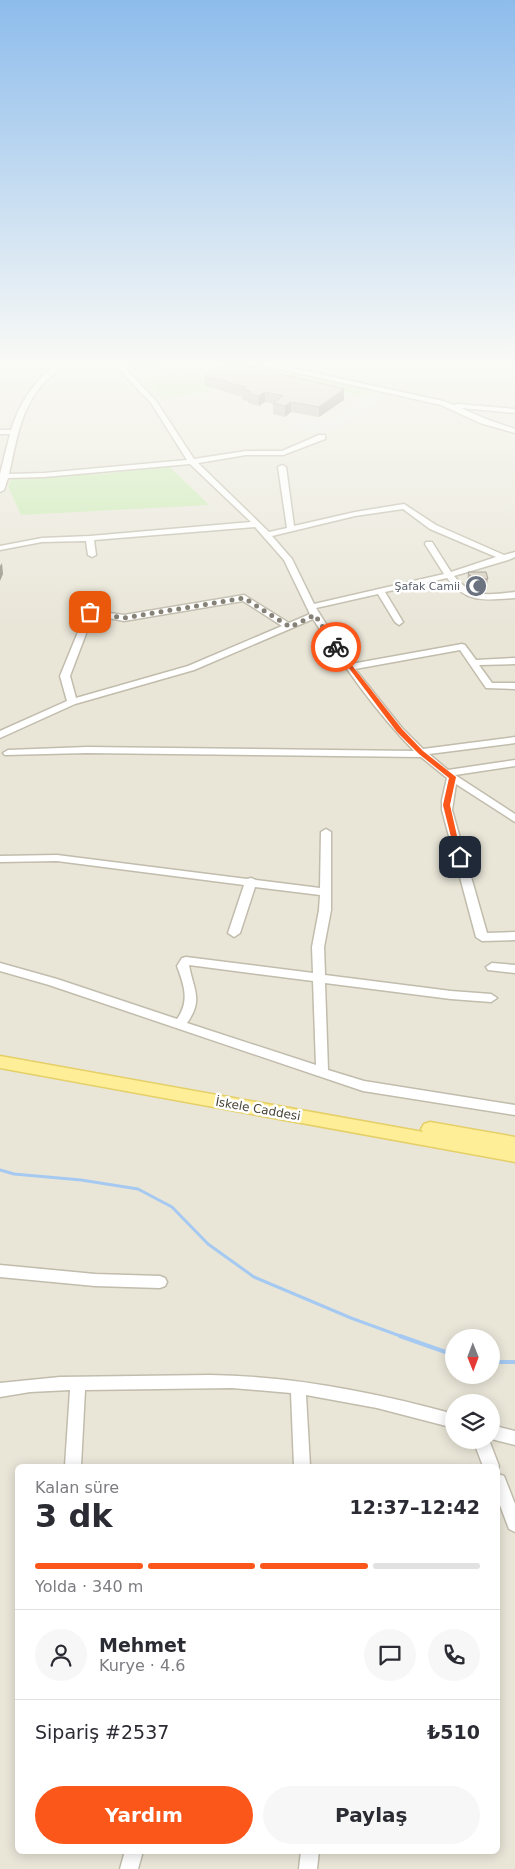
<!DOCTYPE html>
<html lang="tr">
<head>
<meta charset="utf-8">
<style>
	body { margin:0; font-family:"DejaVu Sans",sans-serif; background:#f7f7f7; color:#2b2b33; height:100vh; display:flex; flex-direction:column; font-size:19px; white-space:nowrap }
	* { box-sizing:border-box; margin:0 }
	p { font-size:16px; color:#7c7c81 }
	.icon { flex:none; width:28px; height:28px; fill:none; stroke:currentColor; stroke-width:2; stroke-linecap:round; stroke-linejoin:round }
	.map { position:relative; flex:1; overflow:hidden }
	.panel { position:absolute; left:15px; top:1464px; width:485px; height:390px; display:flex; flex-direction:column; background:#fff; border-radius:8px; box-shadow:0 2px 12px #0003 }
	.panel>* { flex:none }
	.needle { width:32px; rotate:179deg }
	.buttons { position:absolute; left:445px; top:1329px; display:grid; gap:10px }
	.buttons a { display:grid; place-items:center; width:55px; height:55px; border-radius:50%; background:#fff; box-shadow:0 2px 12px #0003; font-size:25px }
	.pin { position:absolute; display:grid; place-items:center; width:42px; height:42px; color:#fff; margin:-21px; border-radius:10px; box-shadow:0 2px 8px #0006 }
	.courier { position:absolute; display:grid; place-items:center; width:50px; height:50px; margin:-25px; border:4px solid #fc571a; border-radius:50%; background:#fff; color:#222; box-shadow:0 1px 6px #0007 }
	.summary em { font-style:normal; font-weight:700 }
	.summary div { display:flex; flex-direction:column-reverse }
	.summary { display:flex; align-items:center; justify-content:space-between; height:85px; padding:0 20px }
	h1 { font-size:32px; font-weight:700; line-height:38px }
	.bar { display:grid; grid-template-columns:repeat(4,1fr); gap:8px 5px; align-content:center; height:60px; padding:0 20px }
	.bar i { height:6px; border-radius:4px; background:#e1e1e2 }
	.bar .current { background:#fc571a }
	.bar p { grid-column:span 4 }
	.line { display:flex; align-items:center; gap:12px; padding:0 20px; border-top:1px solid #e1e1e2 }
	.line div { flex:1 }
	.round { display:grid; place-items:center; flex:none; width:52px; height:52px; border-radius:26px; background:#f7f7f7 }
	.cta { display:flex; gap:10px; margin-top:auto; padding:10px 20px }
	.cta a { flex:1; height:58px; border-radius:30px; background:#fc571a; color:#fff; font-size:20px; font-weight:700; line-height:58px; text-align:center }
	.cta a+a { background:#f7f7f7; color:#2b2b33 }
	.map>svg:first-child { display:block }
	.residential { fill:#e9e6d8; fill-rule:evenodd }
	.green { fill:#cae9b2 }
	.parking { fill:#e6e5e1 }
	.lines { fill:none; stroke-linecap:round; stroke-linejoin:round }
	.stream-far1 { stroke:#a6c9f1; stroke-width:3 }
	.stream { stroke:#a6c9f1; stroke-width:4 }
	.minor-casing { stroke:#c1bcac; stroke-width:3 }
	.major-casing { stroke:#e5cf67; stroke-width:3 }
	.minor { fill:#fff; fill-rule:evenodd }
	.major { fill:#ffee98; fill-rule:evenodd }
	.wall { fill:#b9b3a4 }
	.shaded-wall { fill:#969286 }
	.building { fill:#d7d0bf; stroke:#969286 }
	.route { fill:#fc571a }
	.done { stroke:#858176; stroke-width:5; stroke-dasharray:0 9 }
	.labels { text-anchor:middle; stroke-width:5; stroke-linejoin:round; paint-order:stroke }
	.far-worship-label { font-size:11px; fill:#5b616d; stroke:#fff; text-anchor:end }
	.street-label { font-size:12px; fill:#494437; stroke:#fff }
</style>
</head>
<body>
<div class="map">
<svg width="515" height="1869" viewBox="0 0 515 1869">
	<rect width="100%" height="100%" fill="#f5f3ea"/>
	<path class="residential" d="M0 364H515V1869H0ZM454 1338H491V1375H454ZM454 1402H491V1440H454ZM18 1466H498V1851H18Z"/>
	<path class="green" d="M127 364H151L174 369 165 374 168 375 180 368 187 369 182 374 185 375 190 372 202 374 199 377 213 379 203 386 212 391 162 399 152 386 156 384H151Z
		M223 364C271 364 321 378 367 390L358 396Z
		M168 465 209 505 21 515 8 486 12 477 105 474Z"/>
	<path class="parking" d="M370 394 382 397 356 418 336 428 314 434 289 428 305 418 330 421Z"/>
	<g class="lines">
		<path class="stream-far1" d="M0 1170 14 1174 81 1180 138 1189 172 1207 208 1244 254 1277 351 1318 403 1337"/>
		<path class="stream" d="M400 1336 454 1355
			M491 1362H515"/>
		<g class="minor-casing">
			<path id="minor" d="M56 364H64C56 372 48 378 41 386 20 411 16 443 9 474L44 473 187 460 151 403 114 364H121L156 401 194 459 246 451H282L319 435H325V439L283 455H246L198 463 269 532 287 528 278 467 282 465 286 467 294 526 355 512 404 504 436 525 504 555 515 552V557L508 560 454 576C473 599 488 595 515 592V598C485 600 467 604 447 578L385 592 403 622 399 625 395 622 378 594 316 608 351 664 462 644 465 645 476 660 515 658V664L479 665 492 683H515V689L486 688 460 650 355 669 402 728 423 749 515 737V743L429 754 448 770 515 760V766L455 775 515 814V822L456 784 452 810 487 933 515 932V940L482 941 476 937 442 810V800L447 778 421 757 87 753 5 755 3 753 8 750 87 747 414 751C375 711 344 666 313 619L194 670 75 704 0 738V731L67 701 60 676 87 610 124 615 244 595 289 623 310 614 284 560 255 527 94 540 96 555 92 557 88 555 86 541 42 542 0 550V546L42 538 90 536 251 522 190 464 44 477 8 478 4 490 0 492V474L10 434H0V430H11C19 404 34 381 56 364ZM403 509 430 529 496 557 451 572 432 542H426L425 544 444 574 314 604 292 559 272 536 355 516ZM243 601 282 626 188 666 76 698 70 676 93 615 124 621Z
				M259 364H273L443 401 454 405 457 404 515 409V413L461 408 486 419 515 429V433L480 423 441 405Z
				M326 829 331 832V910L324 947 325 975 451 991 491 994 497 998 491 1002 451 999 325 983 328 1070 364 1081 515 1105V1115L363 1091 49 985 0 971V963L57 979 177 1019C190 1001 184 985 177 966L182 958 186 957 313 973 312 947 319 910 320 895 255 887 240 933 234 937 228 933 244 885 57 861 0 862V856L57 855 247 879 251 878 256 880 320 888 321 832ZM189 965 313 981 316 1065 187 1023C204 999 193 989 189 965Z
				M492 963 515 965V973L488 970 486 967Z
				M0 1265 95 1274 160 1276 165 1278 167 1282 165 1286 160 1288 95 1286 0 1277Z
				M210 1375C293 1376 374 1392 454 1414V1428L377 1408 306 1395 310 1466H294L291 1393 232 1388 85 1390 81 1466H65L70 1390 30 1392 0 1397V1383L60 1377Z
				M491 1425 515 1431V1445L491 1439Z
				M473 1440H489L499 1466 498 1469V1466H483Z
				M498 1474 504 1476 515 1504V1532L509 1529 498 1500Z
				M125 1851H143L138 1869H120Z
				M301 1851H319L317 1869H299Z"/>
		</g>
		<g class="major-casing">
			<path id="major" d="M0 1056 423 1132 421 1129 424 1124 430 1122 515 1137V1162L0 1068Z"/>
		</g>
		<use href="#minor" class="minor"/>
		<use href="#major" class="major"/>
	</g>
	<path class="wall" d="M204 376 344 400 319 417 291 412 285 417 273 414V404L265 402 259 406 248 403V401L242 400V397L225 392V391L205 386Z
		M468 572 488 579 486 590H475L468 586 467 583Z"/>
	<path class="shaded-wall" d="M344 389V400L319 417V407Z
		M265 392V402L259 406V396Z
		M291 402V412L285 417V406Z
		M2 563 3 574 0 581V566Z"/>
	<path class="building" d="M222 364H239L344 389 319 407 291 402 285 406 273 403 283 396 265 392 259 396 248 393 250 391 242 389 245 387 225 382 226 381 204 376Z
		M468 572H486L488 579H476L469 575Z"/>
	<linearGradient id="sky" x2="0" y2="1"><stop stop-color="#8dbcec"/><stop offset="0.58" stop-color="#fafaf6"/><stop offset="1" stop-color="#fafaf6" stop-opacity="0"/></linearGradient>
	<rect width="515" height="626" fill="url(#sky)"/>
	<path class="route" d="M336 645 402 729 423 751 456 777 450 805 462 858 456 857 443 805 449 778 419 754 397 732 333 647Z"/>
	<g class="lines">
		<path class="done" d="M90 612 124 618 244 598 290 627 315 615 336 647"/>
	</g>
	<defs>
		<g id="mosque-disc" transform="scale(1.125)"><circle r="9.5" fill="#6b7280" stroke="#fff"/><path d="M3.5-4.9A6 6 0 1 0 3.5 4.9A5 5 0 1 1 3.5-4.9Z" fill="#fff"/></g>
	</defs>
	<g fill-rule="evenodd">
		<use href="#mosque-disc" x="476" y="586"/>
	</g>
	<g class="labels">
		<g class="far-worship-label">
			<text x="460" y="590">Şafak Camii</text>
		</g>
		<g class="street-label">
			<text transform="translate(258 1109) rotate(10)" y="4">İskele Caddesi</text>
		</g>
	</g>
</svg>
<div class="buttons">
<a><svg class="needle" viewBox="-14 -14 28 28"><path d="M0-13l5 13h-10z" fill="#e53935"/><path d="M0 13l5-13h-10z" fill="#7c7c81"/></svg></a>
<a><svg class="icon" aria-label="layers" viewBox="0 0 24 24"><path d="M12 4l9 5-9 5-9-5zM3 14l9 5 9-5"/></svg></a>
</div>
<div class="pin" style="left:90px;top:612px;background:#ea580c"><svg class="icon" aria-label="bag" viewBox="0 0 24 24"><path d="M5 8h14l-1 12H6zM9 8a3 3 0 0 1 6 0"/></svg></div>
<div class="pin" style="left:460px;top:857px;background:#1f2937"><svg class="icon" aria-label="home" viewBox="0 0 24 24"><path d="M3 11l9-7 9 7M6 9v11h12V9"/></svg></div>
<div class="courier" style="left:336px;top:647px"><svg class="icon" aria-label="bike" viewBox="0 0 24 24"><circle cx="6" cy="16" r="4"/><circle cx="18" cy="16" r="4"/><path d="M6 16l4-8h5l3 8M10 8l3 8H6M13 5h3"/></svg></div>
<section class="panel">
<div class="summary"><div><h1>3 dk</h1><p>Kalan süre</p></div><em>12:37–12:42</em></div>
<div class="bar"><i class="current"></i><i class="current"></i><i class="current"></i><i></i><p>Yolda · 340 m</p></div>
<div class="line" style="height:90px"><a class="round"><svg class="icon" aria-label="person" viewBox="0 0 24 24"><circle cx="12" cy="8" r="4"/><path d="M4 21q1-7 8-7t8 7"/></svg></a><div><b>Mehmet</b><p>Kurye · 4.6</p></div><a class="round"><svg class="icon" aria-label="chat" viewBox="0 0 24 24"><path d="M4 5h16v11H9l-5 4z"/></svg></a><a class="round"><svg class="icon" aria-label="phone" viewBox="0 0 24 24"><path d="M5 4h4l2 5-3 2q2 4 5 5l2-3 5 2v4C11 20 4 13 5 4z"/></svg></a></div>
<div class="line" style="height:65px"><div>Sipariş #2537</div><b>₺510</b></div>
<div class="cta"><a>Yardım</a><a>Paylaş</a></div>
</section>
</div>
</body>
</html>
